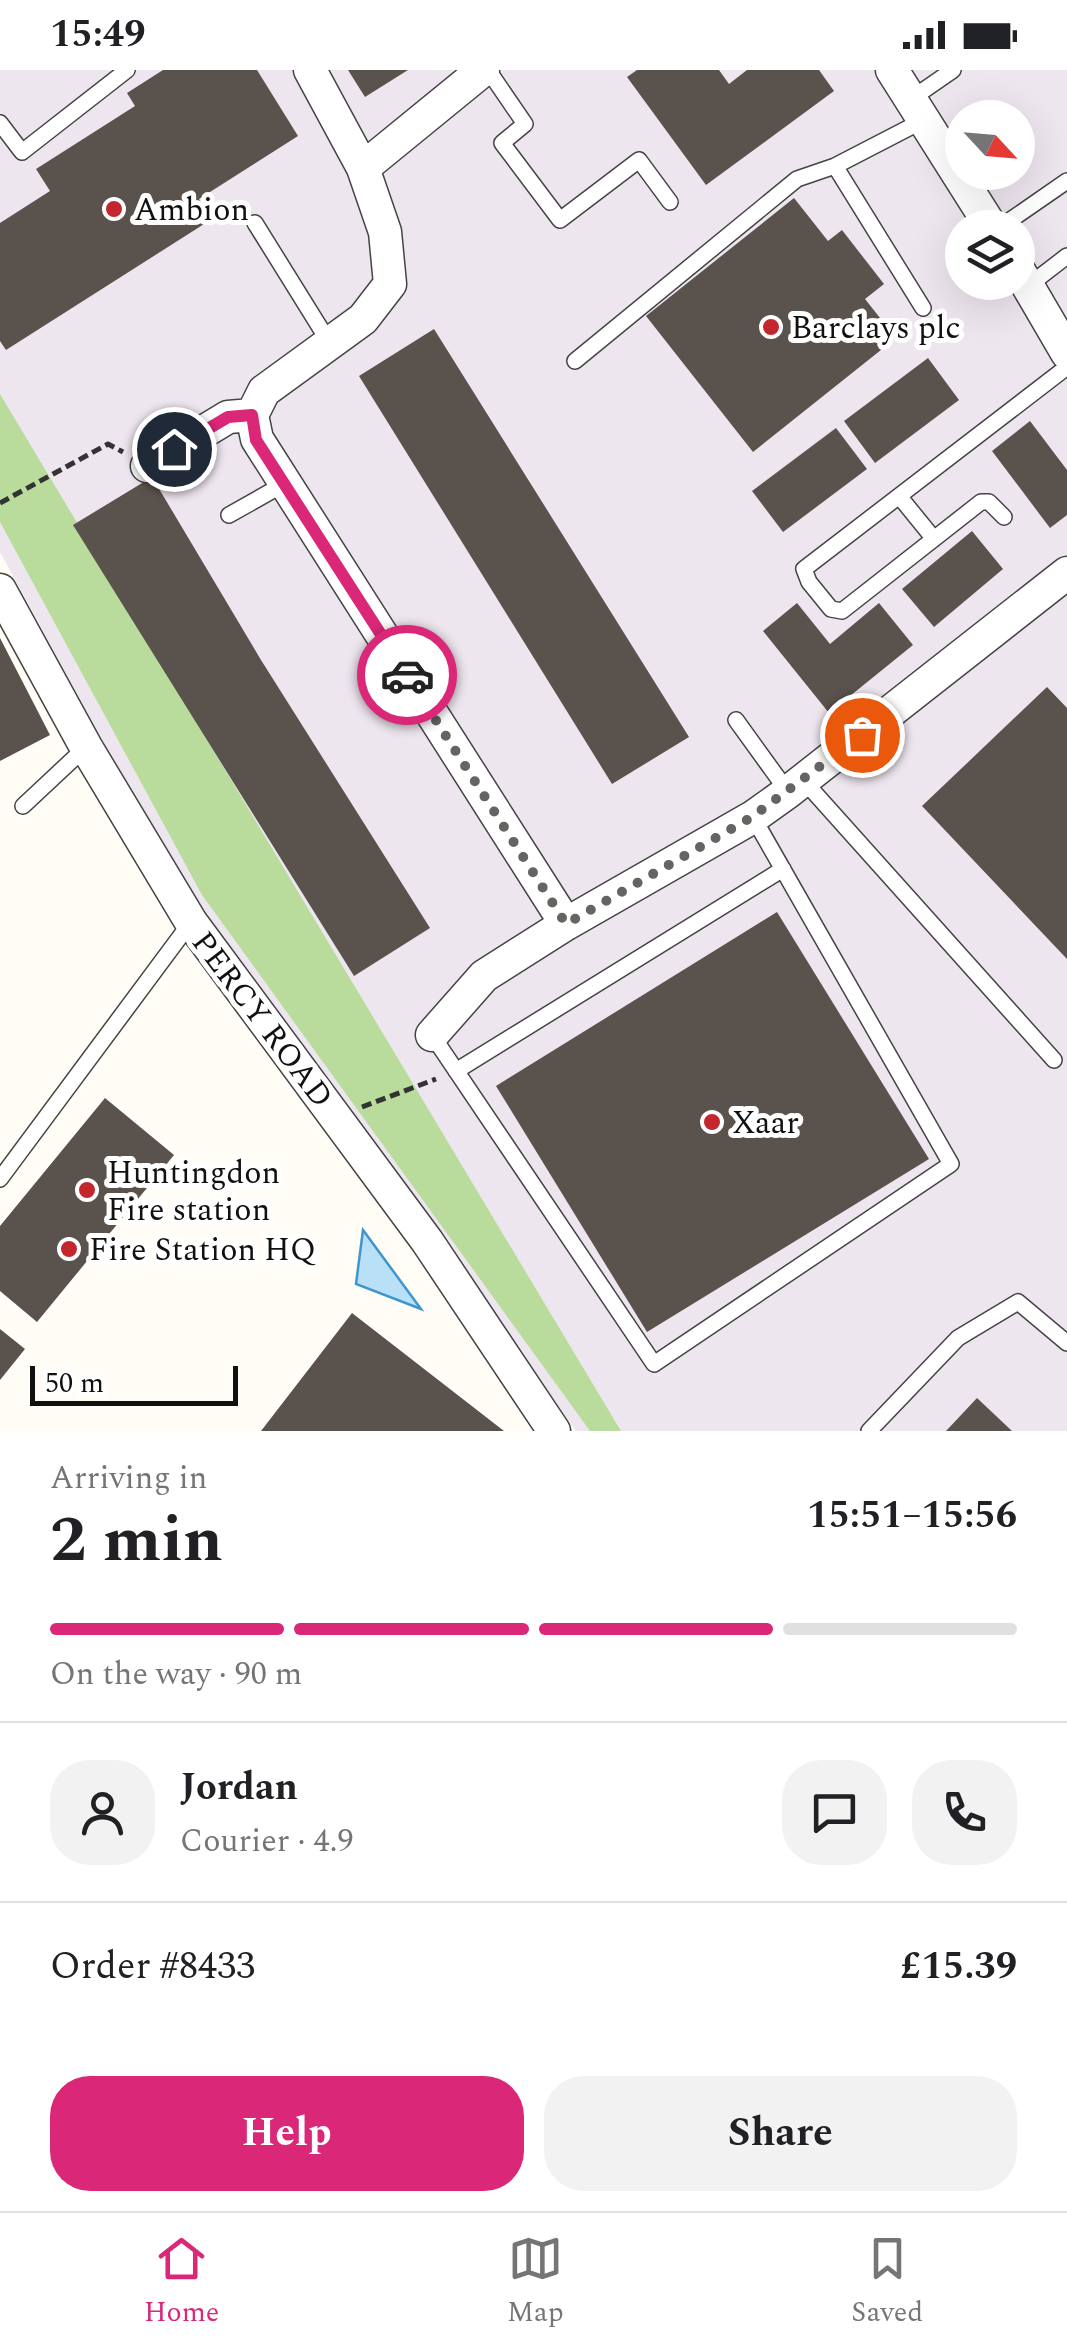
<!DOCTYPE html>
<html lang="en">
<head>
<meta charset="utf-8">
<style>
	body { margin:0; font-family:Spectral,serif; background:#f2f2f2; color:#202124; height:100vh; display:flex; flex-direction:column; font-size:38px; white-space:nowrap }
	* { box-sizing:border-box; margin:0 }
	p { font-size:32px; color:#757577 }
	.icon { flex:none; width:55px; height:55px; fill:none; stroke:currentColor; stroke-width:2; stroke-linecap:round; stroke-linejoin:round }
	.map { position:relative; height:1361px; overflow:hidden }
	.side { display:flex; flex-direction:column; background:#fff; flex:1 }
	.side>* { flex:none }
	.needle { width:65px; rotate:116deg }
	.controls { position:absolute; left:945px; top:30px; display:grid; gap:20px }
	.controls a { display:grid; place-items:center; width:90px; height:90px; border-radius:50%; background:#fff; box-shadow:0 10px 40px #0002; font-size:50px }
	.scale { position:absolute; left:30px; bottom:25px; width:208px; box-sizing:border-box; padding-left:10px; border:5px solid #111; border-top:0; font-size:28px; line-height:35px; white-space:nowrap; color:#111; -webkit-text-stroke:8px #fff; paint-order:stroke }
	.pin { position:absolute; display:grid; place-items:center; width:85px; height:85px; color:#fff; margin:-42px; border:5px solid #fff; border-radius:50%; box-shadow:0 2px 10px #0007 }
	.courier { position:absolute; display:grid; place-items:center; width:100px; height:100px; margin:-50px; border:8px solid #db2777; border-radius:50%; background:#fff; color:#222; box-shadow:0 2px 12px #0007 }
	.head em { font-style:normal; font-weight:700 }
	.head div { display:flex; flex-direction:column-reverse }
	.head { display:flex; align-items:center; justify-content:space-between; height:170px; padding:0 50px }
	h1 { font-size:65px; font-weight:700; line-height:75px }
	.bar { display:grid; grid-template-columns:repeat(4,1fr); gap:15px 10px; align-content:center; height:120px; padding:0 50px }
	.bar i { height:12px; border-radius:8px; background:#e0e0e0 }
	.bar .selected { background:#db2777 }
	.bar p { grid-column:span 4 }
	.line { display:flex; align-items:center; gap:25px; padding:0 50px; border-top:2px solid #e0e0e0 }
	.line div { flex:1 }
	.round { display:grid; place-items:center; flex:none; width:105px; height:105px; border-radius:40px; background:#f2f2f2 }
	.primary-button { display:flex; gap:20px; margin-top:auto; padding:20px 50px }
	.primary-button a { flex:1; height:115px; border-radius:40px; background:#db2777; color:#fff; font-size:40px; font-weight:700; line-height:115px; text-align:center }
	.primary-button a+a { background:#f2f2f2; color:#202124 }
	.status { display:flex; justify-content:space-between; align-items:center; height:70px; padding:0 50px; background:#fff; direction:ltr }
	.status svg { height:28px; fill:currentColor }
	.dock { display:flex; justify-content:space-around; align-items:center; height:140px; border-top:2px solid #e0e0e0; background:#fff; font-size:28px; color:#757577 }
	.dock a { display:grid; justify-items:center; gap:5px }
	.dock .selected { color:#db2777 }
	.map>svg:first-child { display:block }
	.industrial { fill:#eee6ef; fill-rule:evenodd }
	.forest { fill:#b9dc9c }
	.water { fill:#b9e0f7; stroke:#3f96cf; stroke-width:2.5 }
	.building { fill:#5a524d }
	.lines { fill:none; stroke-linecap:round; stroke-linejoin:round }
	.lane-casing { stroke:#444; stroke-width:18 }
	.street-casing { stroke:#444; stroke-width:35 }
	.path { stroke:#333; stroke-width:5; stroke-dasharray:10 5; stroke-linecap:butt }
	.lane { stroke:#fff; stroke-width:15 }
	.street { stroke:#fff; stroke-width:32 }
	.done { stroke:#646461; stroke-width:10; stroke-dasharray:0 18 }
	.route { stroke:#db2777; stroke-width:12 }
	.poi-dot { fill:#c4262e; stroke:#fff; stroke-width:4 }
	.labels { text-anchor:middle; stroke-width:10; stroke-linejoin:round; paint-order:stroke }
	.poi-label { font-size:32px; fill:#111; stroke:#fff; text-anchor:start }
	.street-label { font-size:32px; fill:#111; stroke:#fff }
</style>
</head>
<body>
<div class="status"><b>15:49</b><svg viewBox="0 0 49 12"><path d="M0 12V9h3v3zM5 12V6h3v6zM10 12V3h3v9zM15 12V0h3v12zM26 1h20v11H26zM47 4h2v5h-2z"/></svg></div>
<div class="map">
<svg width="1067" height="1361" viewBox="0 0 1067 1361">
	<rect width="100%" height="100%" fill="#fffdf5"/>
	<path class="industrial" d="M0 0H1067V1361H576L166 787 0 482ZM962 48H1018V102H962ZM962 158H1018V212H962Z"/>
	<path class="forest" d="M0 324 621 1361H590L202 825 0 452Z"/>
	<path class="water" d="M363 1160 421 1239 356 1214Z"/>
	<path class="building" d="M163 0H257L298 66 199 129 212 149 6 280 0 271V153L50 121 36 99 135 36 127 23Z
		M348 0H408L365 27Z
		M637 0H719L729 14 747 0H819L834 21 706 115 627 7Z
		M794 128 828 171 842 160 884 214 865 229 896 268 753 382 646 246Z
		M434 259 689 667 612 714 359 306Z
		M928 288 959 330 875 393 844 351Z
		M1030 351 1067 400V445L1050 458 992 381Z
		M836 358 867 399 783 462 752 421Z
		M152 407 261 590 430 858 354 906 73 455Z
		M972 461 1003 499 934 557 902 519Z
		M797 533 830 574 879 533 913 575 829 643 763 561Z
		M0 568 50 665 0 691Z
		M1047 617 1067 638V889L922 736Z
		M777 842 929 1089 647 1262 496 1016Z
		M105 1028 174 1085 37 1252 0 1221V1156Z
		M352 1243 504 1361H261Z
		M0 1259 25 1279 0 1310Z
		M977 1328 1012 1361H946Z"/>
	<g class="lines">
		<g class="lane-casing">
			<path id="lane" d="M488 0 525 54 502 73 560 150 639 90 670 132
				M911 29 953 0
				M0 53 22 82 127 0
				M255 153 329 272
				M999 158 1067 111
				M1028 216 1067 186
				M923 238 835 96 924 50
				M575 291 797 109 835 96
				M899 426 934 469
				M229 445 284 414
				M1004 447 989 432H981L842 541 831 539 809 512 804 499 1067 297
				M736 650 788 722
				M804 711 1054 990
				M23 736 86 677
				M432 965 654 1294 951 1094 753 747
				M456 1001 783 799
				M0 1109 191 852
				M869 1361 958 1268 1018 1232 1067 1273"/>
		</g>
		<g class="street-casing">
			<path id="street" d="M310 0 363 98
				M892 0 992 158
				M1018 199 1067 283
				M252 345 257 369 566 854
				M147 396 228 347 252 345 264 321 363 249 390 214 385 162 363 98 483 0
				M0 520 86 677 191 852 427 1171 554 1361
				M432 965 484 906 566 854 753 747 788 722 1067 503"/>
		</g>
		<path class="path" d="M0 433 108 374 123 382
			M362 1037 436 1009"/>
		<use href="#lane" class="lane"/>
		<use href="#street" class="street"/>
	</g>
	<g class="lines">
		<path class="done" d="M407 605 566 854 752 747 862 665"/>
		<path class="route" d="M174 379 228 347 252 345 256 370 407 605"/>
	</g>
	<g class="poi-dot">
		<circle cx="114" cy="139" r="10"/>
		<circle cx="771" cy="257" r="10"/>
		<circle cx="712" cy="1052" r="10"/>
		<circle cx="87" cy="1120" r="10"/>
		<circle cx="69" cy="1179" r="10"/>
	</g>
	<g class="labels">
		<g class="poi-label">
			<text x="134" y="150">Ambion</text>
			<text x="791" y="268">Barclays plc</text>
			<text x="732" y="1063">Xaar</text>
			<text x="107" y="1113">Huntingdon<tspan x="107" dy="37">Fire station</tspan></text>
			<text x="89" y="1190">Fire Station HQ</text>
		</g>
		<g class="street-label">
			<text transform="translate(263 949) rotate(53)" y="11">PERCY ROAD</text>
		</g>
	</g>
</svg>
<div class="controls">
<a><svg class="needle" viewBox="-14 -14 28 28"><path d="M0-13l5 13h-10z" fill="#e53935"/><path d="M0 13l5-13h-10z" fill="#757577"/></svg></a>
<a><svg class="icon" aria-label="layers" viewBox="0 0 24 24"><path d="M12 4l9 5-9 5-9-5zM3 14l9 5 9-5"/></svg></a>
</div>
<div class="scale">50 m</div>
<div class="pin" style="left:862px;top:665px;background:#ea580c"><svg class="icon" aria-label="bag" viewBox="0 0 24 24"><path d="M5 8h14l-1 12H6zM9 8a3 3 0 0 1 6 0"/></svg></div>
<div class="pin" style="left:174px;top:379px;background:#1f2937"><svg class="icon" aria-label="home" viewBox="0 0 24 24"><path d="M3 11l9-7 9 7M6 9v11h12V9"/></svg></div>
<div class="courier" style="left:407px;top:605px"><svg class="icon" aria-label="car" viewBox="0 0 24 24"><path d="M5 17H2v-5l4-1 3-4h7l3 4 3 1v5h-3M9 17h6M6 11h13"/><circle cx="7" cy="17" r="2"/><circle cx="17" cy="17" r="2"/></svg></div>
</div>
<section class="side">
<div class="head"><div><h1>2 min</h1><p>Arriving in</p></div><em>15:51–15:56</em></div>
<div class="bar"><i class="selected"></i><i class="selected"></i><i class="selected"></i><i></i><p>On the way · 90 m</p></div>
<div class="line" style="height:180px"><a class="round"><svg class="icon" aria-label="person" viewBox="0 0 24 24"><circle cx="12" cy="8" r="4"/><path d="M4 21q1-7 8-7t8 7"/></svg></a><div><b>Jordan</b><p>Courier · 4.9</p></div><a class="round"><svg class="icon" aria-label="chat" viewBox="0 0 24 24"><path d="M4 5h16v11H9l-5 4z"/></svg></a><a class="round"><svg class="icon" aria-label="phone" viewBox="0 0 24 24"><path d="M5 4h4l2 5-3 2q2 4 5 5l2-3 5 2v4C11 20 4 13 5 4z"/></svg></a></div>
<div class="line" style="height:130px"><div>Order #8433</div><b>£15.39</b></div>
<div class="primary-button"><a>Help</a><a>Share</a></div>
</section>
<nav class="dock">
<a class="selected"><svg class="icon" aria-label="home" viewBox="0 0 24 24"><path d="M3 11l9-7 9 7M6 9v11h12V9"/></svg>Home</a>
<a><svg class="icon" aria-label="map" viewBox="0 0 24 24"><path d="M3 6l6-2 6 2 6-2v14l-6 2-6-2-6 2zM9 4v14M15 6v14"/></svg>Map</a>
<a><svg class="icon" aria-label="saved" viewBox="0 0 24 24"><path d="M7 4h10v16l-5-4-5 4z"/></svg>Saved</a>
</nav>
</body>
</html>
